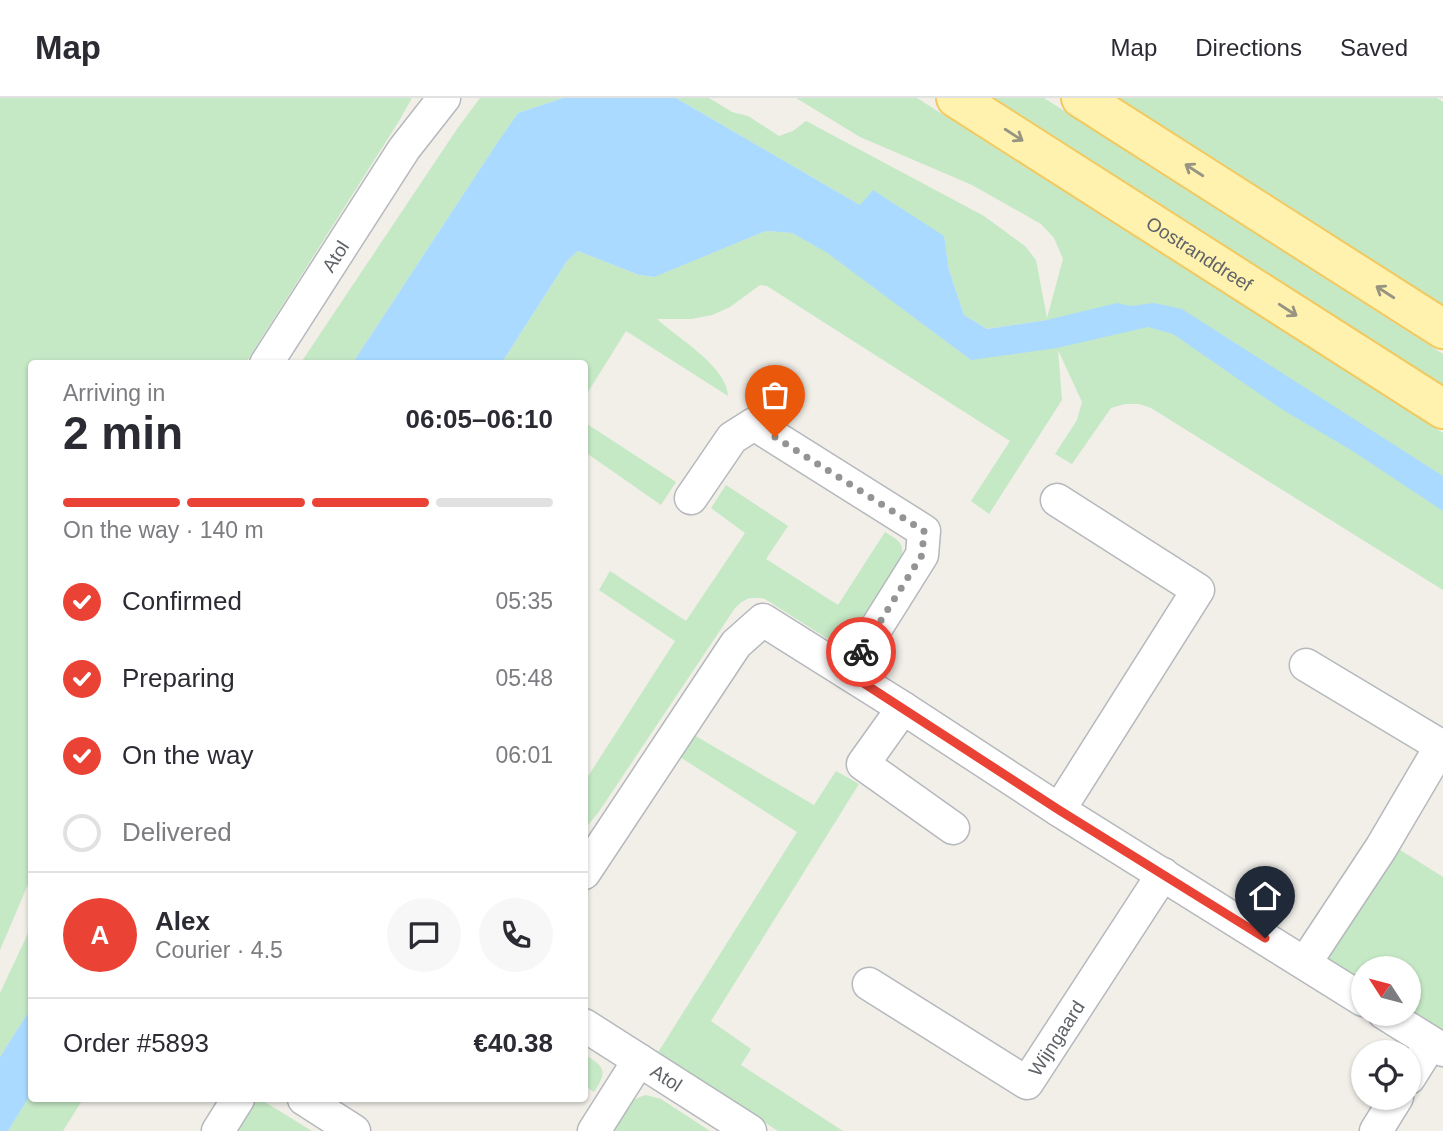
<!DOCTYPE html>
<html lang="en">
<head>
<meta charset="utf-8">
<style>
	body { margin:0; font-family:Helvetica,sans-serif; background:#f7f7f7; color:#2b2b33; height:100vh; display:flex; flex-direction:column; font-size:26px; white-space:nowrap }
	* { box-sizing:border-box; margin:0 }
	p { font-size:23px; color:#7c7c81 }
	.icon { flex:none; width:38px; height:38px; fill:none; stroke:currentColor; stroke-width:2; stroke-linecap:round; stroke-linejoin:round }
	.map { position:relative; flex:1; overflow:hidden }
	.sheet { position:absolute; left:28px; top:262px; width:560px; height:742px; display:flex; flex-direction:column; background:#fff; border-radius:7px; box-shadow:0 2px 5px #0004 }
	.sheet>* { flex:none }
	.needle { width:46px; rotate:306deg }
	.controls { position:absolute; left:1351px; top:858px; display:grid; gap:14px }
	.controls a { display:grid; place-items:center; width:70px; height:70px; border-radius:50%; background:#fff; box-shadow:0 2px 5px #0004; font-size:35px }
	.pin { position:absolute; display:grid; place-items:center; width:60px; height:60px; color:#fff; margin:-72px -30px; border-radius:50% 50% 50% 0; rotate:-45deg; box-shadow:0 0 7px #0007 }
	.pin .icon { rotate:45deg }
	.courier { position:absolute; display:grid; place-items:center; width:70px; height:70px; margin:-35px; border:5px solid #ea4335; border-radius:50%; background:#fff; color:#222; box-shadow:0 2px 9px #0007 }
	.summary em { font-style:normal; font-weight:700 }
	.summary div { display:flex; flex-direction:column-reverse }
	.summary { display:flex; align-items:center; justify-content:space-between; height:119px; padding:0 35px }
	h1 { font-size:46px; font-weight:700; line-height:52px }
	.bar { display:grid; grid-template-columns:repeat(4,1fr); gap:10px 7px; align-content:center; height:84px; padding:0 35px }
	.bar i { height:9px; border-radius:5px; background:#e1e1e2 }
	.bar .selected { background:#ea4335 }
	.bar p { grid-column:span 4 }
	.line { display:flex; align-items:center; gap:18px; padding:0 35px; border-top:2px solid #e1e1e2 }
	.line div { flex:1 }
	.round { display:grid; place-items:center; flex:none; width:74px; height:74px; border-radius:37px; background:#f7f7f7 }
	ol { padding:0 35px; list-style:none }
	li { display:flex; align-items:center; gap:21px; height:77px }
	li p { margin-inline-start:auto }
	li .icon { padding:7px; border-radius:50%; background:#ea4335; color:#fff; stroke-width:4 }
	li:last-child { color:#7c7c81 }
	li i { width:38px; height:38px; border:4px solid #e1e1e2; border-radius:50% }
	header { display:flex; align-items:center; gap:42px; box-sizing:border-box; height:98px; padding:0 35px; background:#fff; border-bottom:2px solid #e1e1e2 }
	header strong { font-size:33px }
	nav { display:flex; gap:38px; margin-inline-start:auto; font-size:24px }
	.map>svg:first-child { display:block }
	.green { fill:#c5e8c5 }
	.water { fill:#aadaff }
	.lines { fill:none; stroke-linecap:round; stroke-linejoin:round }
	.minor-casing { stroke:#b5b8bc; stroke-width:35 }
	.major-casing { stroke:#f2c960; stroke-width:42 }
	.minor { stroke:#fff; stroke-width:32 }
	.major { stroke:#fff2af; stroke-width:38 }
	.oneway { stroke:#979581 }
	.done { stroke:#929495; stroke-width:7; stroke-dasharray:0 12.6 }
	.route { stroke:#ea4335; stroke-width:9 }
	.labels { text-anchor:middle; stroke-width:7; stroke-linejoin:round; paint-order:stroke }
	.street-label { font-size:19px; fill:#5f6368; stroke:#fff }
</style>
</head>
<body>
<header>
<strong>Map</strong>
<nav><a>Map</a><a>Directions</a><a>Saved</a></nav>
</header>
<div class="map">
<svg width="1443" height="1033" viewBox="0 0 1443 1033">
	<rect width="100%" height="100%" fill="#f1efe8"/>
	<path class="green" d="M0 0H412L399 23 245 266H32V777L0 852Z
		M480 0H563L518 15 497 45 352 266H300L457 31Z
		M676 0H709L732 14 748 18 779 38 793 33 806 23 984 118 1025 148 1036 162 1047 220 1063 161 1054 140 1041 126 972 87 860 39 796 0H917L1443 335V492L1151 310 1139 306H1125L1111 310 1072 366 1055 356 1077 322 1082 304 1058 252 1062 302 989 416 971 403 1010 343 767 188 760 187 730 209 712 217 691 221H657C677 240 727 268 728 298L626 233 585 299 584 266H501L567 163 578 153 639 177 653 179 766 133 792 135 826 153 971 262 1047 222 987 231 964 217 949 172 944 139 860 107Z
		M991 0H1044L1443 256V292Z
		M1113 0H1437L1443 4V212Z
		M584 324 676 384 661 407 585 354Z
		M726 387 788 428 766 461 838 507 885 434C897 442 904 443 902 459L842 550 765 501C751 498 745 500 735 510L598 715 588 727 585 726V683L675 543 599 492 610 473 686 523 745 435 711 410Z
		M694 637 814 707 836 673 859 686 711 923 751 951 741 967 843 1033H778L657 956 797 734 680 659Z
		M1397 750 1443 779V938L1409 915V870H1363V887L1326 862Z
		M31 829V910L0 959V895Z
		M584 956C605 969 608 973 594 994L585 988Z
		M31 996 32 1001H83L63 1033H8Z
		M646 997 661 1001 710 1033H610C620 1017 627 1002 646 997Z
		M256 1001H260L312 1033H236Z"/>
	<path class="water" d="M563 0H676L860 107 873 92 944 138 949 172 964 217 987 231 1047 222 1117 205 1130 208 1154 205 1182 211 1443 378V413L1351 352 1283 312 1173 236 1148 229 1057 250 971 262 826 154 792 135 766 133 654 179 639 177 578 153 567 163 501 266H352L497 45 518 15Z
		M31 910V996L8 1033H0V959Z"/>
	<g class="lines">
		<g class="minor-casing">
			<g id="minor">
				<path id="s1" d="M266 266 404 51 444 0"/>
				<path d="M691 400 732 340 754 326 924 433 922 457 848 575"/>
				<path d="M1057 402 1198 492 1059 712"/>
				<path d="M903 610 863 666 953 730"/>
				<path d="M584 775 736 546 763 522 903 610 1059 712 1363 902"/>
				<path d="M1305 865 1381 750 1441 648 1306 567"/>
				<path id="s2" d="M869 886 1027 985 1163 776"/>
				<path d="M1384 915 1443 952"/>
				<path id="s3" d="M584 927 750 1033"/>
				<path d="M1409 980 1431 945"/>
				<path d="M304 1001 354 1033"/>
				<path d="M218 1033 238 1001"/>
				<path d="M594 1033 639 962"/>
				<path d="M1376 1033 1397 999"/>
			</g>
		</g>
		<g class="major-casing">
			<g id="major">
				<path id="s4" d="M956 0 1443 311"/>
				<path d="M1081 0 1443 231"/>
			</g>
		</g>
		<use href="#minor" class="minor"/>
		<use href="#major" class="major"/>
	</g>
	<defs><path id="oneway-shaft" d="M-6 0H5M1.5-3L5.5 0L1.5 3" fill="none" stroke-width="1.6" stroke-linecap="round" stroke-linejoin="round" transform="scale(1.75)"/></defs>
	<g class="oneway">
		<use href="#oneway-shaft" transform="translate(1014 37) rotate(33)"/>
		<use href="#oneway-shaft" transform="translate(1194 72) rotate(-147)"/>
		<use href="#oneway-shaft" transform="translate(1385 194) rotate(-147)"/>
		<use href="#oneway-shaft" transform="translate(1288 212) rotate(33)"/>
	</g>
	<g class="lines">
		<path class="done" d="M775 339 924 433 922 457 861 554"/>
		<path class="route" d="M861 554 848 575 1059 712 1265 840"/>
	</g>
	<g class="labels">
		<g class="street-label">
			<text dy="7" stroke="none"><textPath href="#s4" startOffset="289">Oostranddreef</textPath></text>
			<text dy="7" stroke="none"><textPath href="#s1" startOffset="128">Atol</textPath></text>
			<text dy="7" stroke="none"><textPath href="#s2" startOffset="240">Wijngaard</textPath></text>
			<text dy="7" stroke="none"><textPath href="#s3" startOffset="98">Atol</textPath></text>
		</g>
	</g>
</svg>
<div class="controls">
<a><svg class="needle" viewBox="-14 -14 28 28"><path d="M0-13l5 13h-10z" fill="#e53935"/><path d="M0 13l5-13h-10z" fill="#7c7c81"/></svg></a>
<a><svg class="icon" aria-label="locate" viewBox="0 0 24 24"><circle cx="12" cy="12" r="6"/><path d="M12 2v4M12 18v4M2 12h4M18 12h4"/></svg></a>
</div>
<div class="pin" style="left:775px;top:339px;background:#ea580c"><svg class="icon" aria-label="bag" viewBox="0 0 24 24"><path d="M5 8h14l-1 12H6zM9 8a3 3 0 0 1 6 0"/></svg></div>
<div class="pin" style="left:1265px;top:840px;background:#1f2937"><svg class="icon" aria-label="home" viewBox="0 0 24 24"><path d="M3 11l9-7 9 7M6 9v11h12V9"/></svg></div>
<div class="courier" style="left:861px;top:554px"><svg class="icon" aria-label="bike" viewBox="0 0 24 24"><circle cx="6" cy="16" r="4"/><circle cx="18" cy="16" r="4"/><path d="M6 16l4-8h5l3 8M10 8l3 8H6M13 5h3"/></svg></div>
<section class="sheet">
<div class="summary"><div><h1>2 min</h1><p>Arriving in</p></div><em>06:05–06:10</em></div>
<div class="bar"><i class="selected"></i><i class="selected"></i><i class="selected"></i><i></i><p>On the way · 140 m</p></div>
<ol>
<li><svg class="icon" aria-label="check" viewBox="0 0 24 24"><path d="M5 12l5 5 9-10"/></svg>Confirmed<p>05:35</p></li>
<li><svg class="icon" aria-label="check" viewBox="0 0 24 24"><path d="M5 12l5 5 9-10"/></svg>Preparing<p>05:48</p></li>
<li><svg class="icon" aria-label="check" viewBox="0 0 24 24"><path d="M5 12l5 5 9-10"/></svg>On the way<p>06:01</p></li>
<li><i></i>Delivered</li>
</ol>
<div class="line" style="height:126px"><b class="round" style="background:#ea4335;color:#fff">A</b><div><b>Alex</b><p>Courier · 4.5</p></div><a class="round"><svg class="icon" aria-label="chat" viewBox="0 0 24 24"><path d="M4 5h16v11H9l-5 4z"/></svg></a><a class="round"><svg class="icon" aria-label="phone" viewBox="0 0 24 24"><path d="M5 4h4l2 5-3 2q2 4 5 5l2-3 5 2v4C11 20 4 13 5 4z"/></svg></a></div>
<div class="line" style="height:91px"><div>Order #5893</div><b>€40.38</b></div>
</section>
</div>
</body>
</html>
